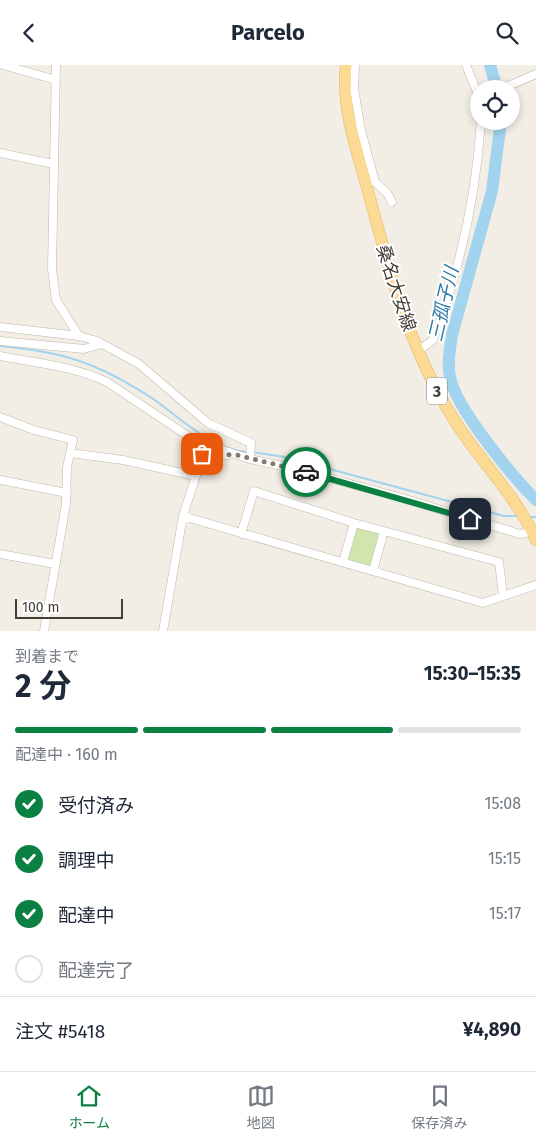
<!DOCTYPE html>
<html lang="ja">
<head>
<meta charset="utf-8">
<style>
	body { margin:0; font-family:"Fira Sans","Noto Sans JP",sans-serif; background:#f6f6f7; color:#1f2937; height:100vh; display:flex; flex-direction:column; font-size:19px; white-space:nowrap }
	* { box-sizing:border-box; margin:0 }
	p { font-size:16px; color:#747a83 }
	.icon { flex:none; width:28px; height:28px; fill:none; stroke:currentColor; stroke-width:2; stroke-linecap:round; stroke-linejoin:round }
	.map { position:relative; height:566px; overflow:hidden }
	.drawer { display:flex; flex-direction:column; background:#fff; flex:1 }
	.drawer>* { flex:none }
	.buttons { position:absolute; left:470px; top:15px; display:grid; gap:10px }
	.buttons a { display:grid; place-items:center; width:50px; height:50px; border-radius:50%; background:#fff; box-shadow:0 2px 8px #0003; font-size:25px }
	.scale { position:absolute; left:15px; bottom:12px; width:108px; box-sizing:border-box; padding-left:5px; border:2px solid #453e35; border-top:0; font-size:14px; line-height:18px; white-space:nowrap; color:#453e35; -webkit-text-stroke:4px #fff; paint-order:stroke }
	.pin { position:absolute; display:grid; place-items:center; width:42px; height:42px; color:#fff; margin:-21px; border-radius:10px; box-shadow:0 2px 8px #0006 }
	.courier { position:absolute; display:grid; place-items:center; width:50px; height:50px; margin:-25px; border:4px solid #0b8043; border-radius:50%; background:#fff; color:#222; box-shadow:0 1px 6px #0007 }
	.overview em { font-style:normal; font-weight:700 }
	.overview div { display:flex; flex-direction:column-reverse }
	.overview { display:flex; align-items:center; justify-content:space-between; height:85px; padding:0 15px }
	h1 { font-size:32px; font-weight:700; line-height:38px }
	.bar { display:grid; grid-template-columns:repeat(4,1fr); gap:8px 5px; align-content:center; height:60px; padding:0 15px }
	.bar i { height:6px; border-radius:4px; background:#e0e1e3 }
	.bar .active { background:#0b8043 }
	.bar p { grid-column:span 4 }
	.line { display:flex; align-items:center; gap:12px; padding:0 15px; border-top:1px solid #e0e1e3 }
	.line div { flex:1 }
	ol { padding:0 15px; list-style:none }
	li { display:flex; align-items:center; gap:15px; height:55px }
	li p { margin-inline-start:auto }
	li .icon { padding:5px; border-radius:50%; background:#0b8043; color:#fff; stroke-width:4 }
	li:last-child { color:#747a83 }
	li i { width:28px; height:28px; border:2px solid #e0e1e3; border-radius:50% }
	header { display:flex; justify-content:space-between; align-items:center; height:65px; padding:0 15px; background:#fff; font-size:22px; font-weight:700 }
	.menu { display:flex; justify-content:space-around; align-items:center; height:70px; border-top:1px solid #e0e1e3; background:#fff; font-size:14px; color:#747a83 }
	.menu a { display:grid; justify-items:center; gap:2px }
	.menu .active { color:#0b8043 }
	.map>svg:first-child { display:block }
	.green { fill:#d0e6ae }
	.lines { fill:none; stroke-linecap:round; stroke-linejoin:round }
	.stream { stroke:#a2d3ef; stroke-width:2 }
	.river { stroke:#a2d3ef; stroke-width:12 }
	.minor-casing { stroke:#c1b8ab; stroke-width:9 }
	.primary-casing { stroke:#e1b664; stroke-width:12 }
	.minor { stroke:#fff; stroke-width:8 }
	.primary { stroke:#fcda94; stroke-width:11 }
	.done { stroke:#827c73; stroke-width:5; stroke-dasharray:0 9 }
	.route { stroke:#0b8043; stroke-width:6 }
	.labels { text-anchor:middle; stroke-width:4; stroke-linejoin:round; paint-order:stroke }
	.shield { fill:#fff; stroke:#7d7872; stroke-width:1 }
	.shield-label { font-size:16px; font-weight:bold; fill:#453e35 }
	.street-label { font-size:18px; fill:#453e35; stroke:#fff }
	.water-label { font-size:19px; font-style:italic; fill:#2e7aa7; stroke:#fff }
</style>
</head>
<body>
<header><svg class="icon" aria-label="back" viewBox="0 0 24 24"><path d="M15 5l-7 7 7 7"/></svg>Parcelo<svg class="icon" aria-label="search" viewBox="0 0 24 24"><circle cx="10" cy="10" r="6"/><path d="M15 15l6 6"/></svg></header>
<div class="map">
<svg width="536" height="566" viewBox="0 0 536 566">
	<rect width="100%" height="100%" fill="#f2eee5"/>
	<path class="green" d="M356 460 381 467 372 503 345 496Z"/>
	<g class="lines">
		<path class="stream" d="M0 281C47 286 78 291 120 314 132 321 145 328 156 336 184 356 213 385 248 387
			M253 387 285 392 504 451H518
			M530 452H536"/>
		<path class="river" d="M490 0 497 24
			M501 56 492 126 452 270C450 284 447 298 450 312 455 342 513 412 536 435"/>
		<g class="minor-casing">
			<path id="minor" d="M3 0 56 15
				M56 0 52 204 56 235 79 271 97 276 139 299 208 358 251 378 250 394
				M355 0 354 24 361 65 375 117 387 128 392 137
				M466 0 479 32
				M501 24 536 9
				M0 88 54 99
				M0 262 79 271
				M0 276 84 284 102 279
				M418 286 433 275C460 205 476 132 481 56
				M0 291C36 298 73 301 107 317L191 373 208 380 250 394 300 405 402 433 520 469 534 466
				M0 352 34 365 73 375 67 402 66 439 44 566
				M70 388 123 395 196 411 183 451 163 566
				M196 411 202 389 228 390
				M0 415 67 428
				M186 452 483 538 536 520
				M241 469 254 426 354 458 499 497 503 531
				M0 489 55 499
				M343 497 354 458
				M373 506 384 466"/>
		</g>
		<g class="primary-casing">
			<path id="primary" d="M346 0C341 43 357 85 368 126 389 205 409 283 453 353 478 394 516 430 536 475"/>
		</g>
		<use href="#minor" class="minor"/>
		<use href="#primary" class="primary"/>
	</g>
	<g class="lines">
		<path class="done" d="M202 389 237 390 306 407"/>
		<path class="route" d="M306 407 470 454"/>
	</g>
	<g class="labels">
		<rect class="shield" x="427" y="312.5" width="20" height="27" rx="4"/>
		<g class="shield-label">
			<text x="437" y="332">3</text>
		</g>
		<g class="street-label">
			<text transform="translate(396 223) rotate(72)" y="6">桑名大安線</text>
		</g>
		<g class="water-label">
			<text transform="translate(443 239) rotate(-77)" y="7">三孤子川</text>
		</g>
	</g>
</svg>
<div class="buttons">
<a><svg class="icon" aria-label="locate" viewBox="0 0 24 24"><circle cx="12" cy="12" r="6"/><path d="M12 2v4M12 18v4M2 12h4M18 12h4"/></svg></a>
</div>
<div class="scale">100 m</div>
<div class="pin" style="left:202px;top:389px;background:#ea580c"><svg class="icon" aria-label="bag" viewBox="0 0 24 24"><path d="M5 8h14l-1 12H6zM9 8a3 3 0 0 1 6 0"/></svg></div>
<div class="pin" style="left:470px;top:454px;background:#1f2937"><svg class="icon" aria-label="home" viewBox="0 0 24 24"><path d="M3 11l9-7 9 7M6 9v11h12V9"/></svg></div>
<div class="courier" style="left:306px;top:407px"><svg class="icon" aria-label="car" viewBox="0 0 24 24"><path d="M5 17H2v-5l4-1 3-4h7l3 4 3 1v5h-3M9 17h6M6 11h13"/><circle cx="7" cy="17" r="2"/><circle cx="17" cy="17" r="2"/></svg></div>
</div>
<section class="drawer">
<div class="overview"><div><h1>2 分</h1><p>到着まで</p></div><em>15:30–15:35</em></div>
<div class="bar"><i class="active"></i><i class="active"></i><i class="active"></i><i></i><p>配達中 · 160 m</p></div>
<ol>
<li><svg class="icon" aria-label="check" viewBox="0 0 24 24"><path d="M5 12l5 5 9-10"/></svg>受付済み<p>15:08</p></li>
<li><svg class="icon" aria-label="check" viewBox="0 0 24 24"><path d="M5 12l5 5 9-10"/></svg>調理中<p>15:15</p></li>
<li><svg class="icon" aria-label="check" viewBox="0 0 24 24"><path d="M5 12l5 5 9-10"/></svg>配達中<p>15:17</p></li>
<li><i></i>配達完了</li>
</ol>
<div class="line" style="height:65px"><div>注文 #5418</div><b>¥4,890</b></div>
</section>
<nav class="menu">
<a class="active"><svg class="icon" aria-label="home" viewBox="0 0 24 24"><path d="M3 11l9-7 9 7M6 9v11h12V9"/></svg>ホーム</a>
<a><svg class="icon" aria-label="map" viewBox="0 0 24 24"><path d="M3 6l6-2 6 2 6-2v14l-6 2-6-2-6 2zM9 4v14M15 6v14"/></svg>地図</a>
<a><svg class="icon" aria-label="saved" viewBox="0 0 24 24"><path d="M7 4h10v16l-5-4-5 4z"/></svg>保存済み</a>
</nav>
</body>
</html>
